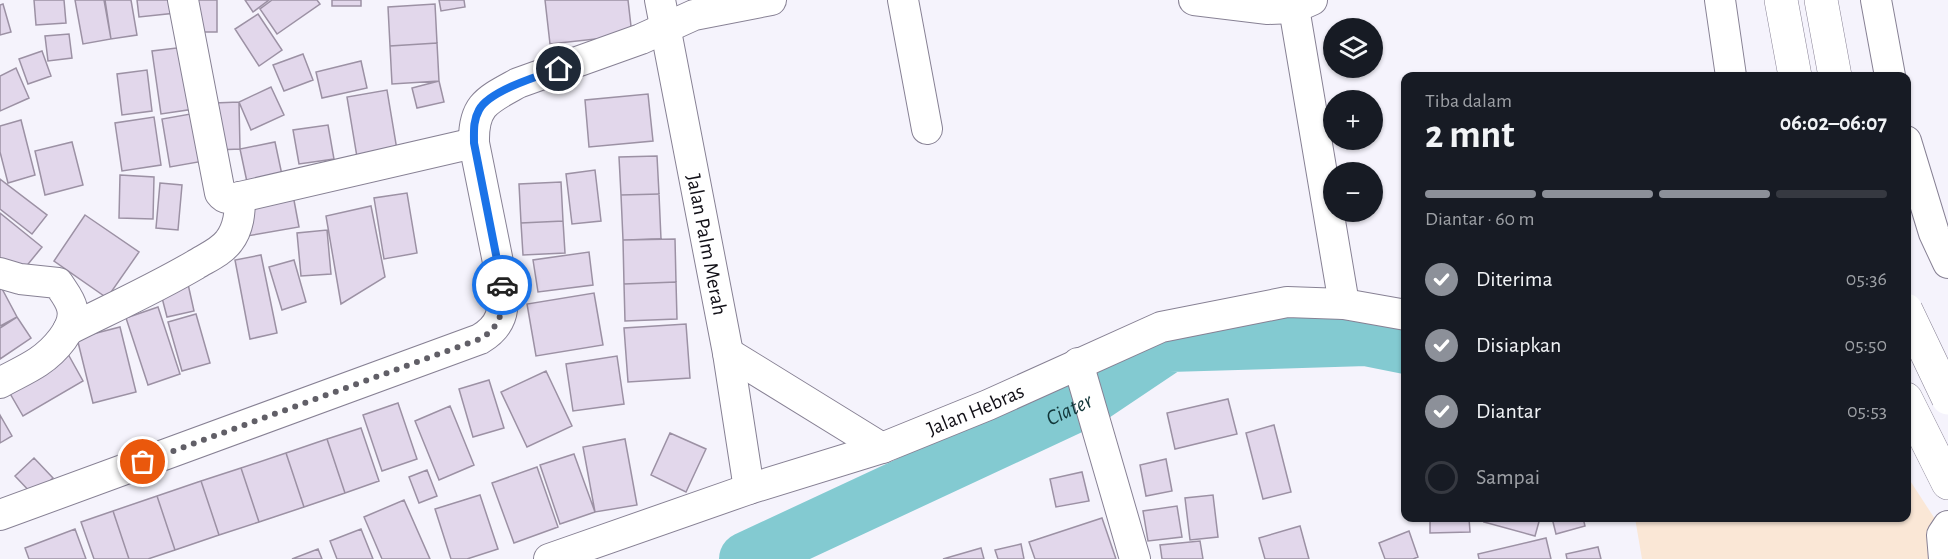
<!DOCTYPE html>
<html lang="id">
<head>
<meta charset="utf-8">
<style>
	body { margin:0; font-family:"Alegreya Sans",sans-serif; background:#242831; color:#f1f3f6; height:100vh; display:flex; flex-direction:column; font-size:22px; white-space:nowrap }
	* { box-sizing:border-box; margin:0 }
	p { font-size:20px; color:#9ea1a6 }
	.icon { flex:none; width:33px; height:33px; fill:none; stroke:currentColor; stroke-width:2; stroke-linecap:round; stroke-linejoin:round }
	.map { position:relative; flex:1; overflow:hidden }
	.panel { position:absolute; left:1401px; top:72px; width:510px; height:450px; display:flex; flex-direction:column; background:#171b24; border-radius:12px; box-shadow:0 2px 4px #0004 }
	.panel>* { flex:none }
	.buttons { position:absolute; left:1323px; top:18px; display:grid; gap:12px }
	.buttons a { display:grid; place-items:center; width:60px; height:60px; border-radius:50%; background:#171b24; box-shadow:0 2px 4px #0004; font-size:30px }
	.pin { position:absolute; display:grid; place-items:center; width:51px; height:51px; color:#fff; margin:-26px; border:3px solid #fff; border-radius:50%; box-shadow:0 2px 6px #0007 }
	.courier { position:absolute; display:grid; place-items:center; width:60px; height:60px; margin:-30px; border:4px solid #1a73e8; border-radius:50%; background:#fff; color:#222; box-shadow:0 2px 8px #0007 }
	.head em { font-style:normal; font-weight:700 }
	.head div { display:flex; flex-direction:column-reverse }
	.head { display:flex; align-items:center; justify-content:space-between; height:102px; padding:0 24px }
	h1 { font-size:39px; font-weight:700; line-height:45px }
	.bar { display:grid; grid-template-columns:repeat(4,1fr); gap:9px 6px; align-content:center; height:72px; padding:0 24px }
	.bar i { height:8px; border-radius:4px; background:#363941 }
	.bar .on { background:#8c9099 }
	.bar p { grid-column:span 4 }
	ol { padding:0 24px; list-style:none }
	li { display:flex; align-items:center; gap:18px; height:66px }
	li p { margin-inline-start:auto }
	li .icon { padding:6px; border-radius:50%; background:#8c9099; color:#fff; stroke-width:4 }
	li:last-child { color:#9ea1a6 }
	li i { width:33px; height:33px; border:3px solid #363941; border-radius:50% }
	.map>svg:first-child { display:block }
	.education { fill:#fae7d6 }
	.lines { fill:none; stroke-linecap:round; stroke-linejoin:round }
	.river { stroke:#83cad1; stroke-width:54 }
	.building { fill:#e2d7eb; stroke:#9c91a4; stroke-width:1.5 }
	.minor-casing { stroke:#878194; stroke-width:32 }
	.major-casing { stroke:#878194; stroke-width:34 }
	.minor { stroke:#fff; stroke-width:30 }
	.major { stroke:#fff; stroke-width:33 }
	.major-bridge-casing { stroke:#878194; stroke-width:34; stroke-linecap:butt }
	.major-bridge { stroke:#fff; stroke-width:33 }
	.done { stroke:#615f67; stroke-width:6; stroke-dasharray:0 10.8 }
	.route { stroke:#1a73e8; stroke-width:8 }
	.labels { text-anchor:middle; stroke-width:6; stroke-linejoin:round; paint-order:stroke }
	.street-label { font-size:21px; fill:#121017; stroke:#fff }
	.water-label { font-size:22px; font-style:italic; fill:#113538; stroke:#fff }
</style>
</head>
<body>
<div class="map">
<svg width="1948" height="559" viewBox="0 0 1948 559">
	<rect width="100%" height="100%" fill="#f5f3fc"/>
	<path class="education" d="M1907 476 1948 539V559H1642L1635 518H1906Z"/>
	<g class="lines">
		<path class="river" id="s1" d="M746 559 1087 400 1169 345 1366 339 1406 347"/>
	</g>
	<path class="building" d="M34 0H64L66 23 36 25Z
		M75 0H104L111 39 83 44Z
		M105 0H131L137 35 111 39Z
		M137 0H174L176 13 139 17Z
		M193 0H217V32H193Z
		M245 0H269L253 12Z
		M272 0H317L320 4 277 34 260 9Z
		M332 0H361V6H332Z
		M439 0H464L465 7 441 11Z
		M545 0H628L632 35 550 44Z
		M3 4 11 32 0 35V5Z
		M435 4 437 43 390 46 388 7Z
		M258 14 282 50 259 66 235 29Z
		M69 34 72 58 48 61 45 36Z
		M437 43 439 81 392 84 390 46Z
		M185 47 194 109 161 114 152 51Z
		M42 51 51 76 28 84 19 59Z
		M303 54 313 80 284 91 273 65Z
		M361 61 367 88 322 98 316 72Z
		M16 68 29 98 0 111V76Z
		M147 70 152 111 122 115 117 74Z
		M439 81 444 102 417 108 412 88Z
		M271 87 284 115 251 130 239 102Z
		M387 90 397 150 357 157 347 97Z
		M648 94 653 141 589 147 585 100Z
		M239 102 240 149 216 150 214 103Z
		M196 113 204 161 170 167 162 119Z
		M154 117 161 165 122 171 115 123Z
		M21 120 35 175 8 183 0 152V126Z
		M328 125 334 159 299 164 293 130Z
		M72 142 83 185 45 195 35 151Z
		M275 142 282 175 247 182 240 149Z
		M657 156 659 194 621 195 619 157Z
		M595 170 601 221 572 224 566 174Z
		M120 175 154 177 153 219 119 218Z
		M0 179 47 215 32 234 0 209Z
		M561 182 563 221 521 223 519 184Z
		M160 183 182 185 178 230 156 228Z
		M407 193 417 253 384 259 374 198Z
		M659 194 661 239 623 240 621 195Z
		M293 195 299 227 247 236 241 204Z
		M371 206 385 277 341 304 326 216Z
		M0 213 42 247 20 274 0 258Z
		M85 215 139 252 107 298 54 261Z
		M563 221 565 253 523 255 521 223Z
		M327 230 331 274 301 276 297 233Z
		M675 239 676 282 624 284 623 240Z
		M589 252 593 285 538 292 533 260Z
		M261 255 277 333 250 339 235 260Z
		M294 260 306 302 282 310 269 267Z
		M676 282 677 319 625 321 624 284Z
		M188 284 194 311 167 317 160 290Z
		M0 285 17 317 0 326Z
		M594 293 603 345 536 356 527 304Z
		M158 307 180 374 148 385 126 318Z
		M196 314 210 363 182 371 168 322Z
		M17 317 31 338 0 359V328Z
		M686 324 690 378 628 382 624 328Z
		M120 327 136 392 93 403 77 338Z
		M68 354 83 381 23 416 8 390Z
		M617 356 624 404 573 411 566 364Z
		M546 371 572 426 527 447 501 392Z
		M489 380 504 428 473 437 459 389Z
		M1228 399 1237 434 1175 449 1167 413Z
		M398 403 417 459 382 471 363 415Z
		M450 406 474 465 439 480 415 421Z
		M0 415 12 436 0 443Z
		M1274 425 1291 492 1263 499 1246 433Z
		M361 428 379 481 345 493 327 439Z
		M670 433 706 449 686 492 651 475Z
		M327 439 345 493 304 507 286 453Z
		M625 439 637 505 595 512 583 447Z
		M286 453 304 507 259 522 241 468Z
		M574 454 595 512 560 524 540 465Z
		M34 458 53 478 34 496 15 476Z
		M1166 459 1172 491 1146 496 1140 465Z
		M537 467 558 527 514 543 492 483Z
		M241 468 259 522 219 535 201 481Z
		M427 470 437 496 419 503 409 477Z
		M1082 472 1089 501 1056 507 1050 479Z
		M201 481 219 535 175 550 157 496Z
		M480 495 498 549 467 559H451L435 509Z
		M1213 495 1218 537 1190 540 1185 498Z
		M157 496 175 550 148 559H129L113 511Z
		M404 500 430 559H382L364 517Z
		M1177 506 1182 537 1148 541 1143 511Z
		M113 511 129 559H94L81 522Z
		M1102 518 1116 559H1035L1029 542Z
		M1430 518H1469L1470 532 1430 533Z
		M1486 518H1540L1535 536 1484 522Z
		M1552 518H1583L1585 526 1556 534Z
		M1300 526 1309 559H1265L1259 538Z
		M75 529 86 559H29L25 548Z
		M361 529 373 559H337L330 541Z
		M1409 531 1418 557 1413 559H1385L1379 543Z
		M1546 538 1551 559H1479L1478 554Z
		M1200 541 1203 559H1162L1160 545Z
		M1021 544 1024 559H998L995 550Z
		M1598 547 1601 559H1567L1566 554Z
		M981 548 984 559H943Z
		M318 549 322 559H292Z"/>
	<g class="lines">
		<g class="minor-casing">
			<g id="minor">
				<path d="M183 0 220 193C225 200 231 199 240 197L474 143"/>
				<path id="s2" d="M660 0 728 353 749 489"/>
				<path d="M903 0 927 129"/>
				<path d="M1194 0 1268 9 1294 8 1312 0"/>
				<path d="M1720 0 1731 76"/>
				<path d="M1876 0 1890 76"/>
				<path d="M1294 8 1344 304"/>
				<path d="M1906 141 1934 233 1948 263"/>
				<path d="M0 273 20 279 58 283C63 291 70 299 72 308 77 328 53 352 38 362 26 370 12 376 0 383"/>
				<path d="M68 330C110 309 154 289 195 265 206 258 221 252 229 241 239 228 240 212 240 197"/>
				<path d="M728 353 882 448"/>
				<path d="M1078 363 1135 559"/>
				<path d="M0 515 480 339C502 326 504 311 503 287L474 143C473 105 487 100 518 83L641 39 694 15 771 0"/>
				<path id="s3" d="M549 559 749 489 882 448 988 405 1161 327 1287 302 1344 304 1406 315"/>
				<path d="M1944 559 1942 535 1948 526"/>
			</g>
		</g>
		<g class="major-casing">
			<path id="major" d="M1781 0 1795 76
				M1821 0 1835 76
				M1906 399 1948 483"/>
		</g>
		<use href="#minor" class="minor"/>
		<use href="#major" class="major"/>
		<g class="major-bridge-casing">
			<path id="major-bridge" d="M1906 310 1948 398"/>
		</g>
		<use href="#major-bridge" class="major-bridge"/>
	</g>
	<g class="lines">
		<path class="done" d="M143 462 480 339C501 327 505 308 502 285"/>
		<path class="route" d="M502 285 474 143C474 131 473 121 479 110 489 91 538 76 559 69"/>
	</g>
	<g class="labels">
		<g class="street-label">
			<text dy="7" stroke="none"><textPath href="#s2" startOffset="249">Jalan Palm Merah</textPath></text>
			<text dy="7" stroke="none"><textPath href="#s3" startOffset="452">Jalan Hebras</textPath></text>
		</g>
		<g class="water-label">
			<text dy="8" stroke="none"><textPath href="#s1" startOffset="356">Ciater</textPath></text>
		</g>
	</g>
</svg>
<div class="buttons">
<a><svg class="icon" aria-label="layers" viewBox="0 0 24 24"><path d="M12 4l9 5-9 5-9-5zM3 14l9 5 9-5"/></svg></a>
<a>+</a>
<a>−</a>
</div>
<div class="pin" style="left:143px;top:462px;background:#ea580c"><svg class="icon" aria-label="bag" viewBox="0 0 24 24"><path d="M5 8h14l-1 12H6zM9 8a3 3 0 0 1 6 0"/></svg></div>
<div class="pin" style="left:559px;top:69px;background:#1f2937"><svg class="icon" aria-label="home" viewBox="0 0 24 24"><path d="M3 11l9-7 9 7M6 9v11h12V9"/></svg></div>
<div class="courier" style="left:502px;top:285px"><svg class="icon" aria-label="car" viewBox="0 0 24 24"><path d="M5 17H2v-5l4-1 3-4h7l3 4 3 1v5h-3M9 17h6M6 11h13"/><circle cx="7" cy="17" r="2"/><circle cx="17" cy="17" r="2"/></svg></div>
<section class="panel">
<div class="head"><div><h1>2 mnt</h1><p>Tiba dalam</p></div><em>06:02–06:07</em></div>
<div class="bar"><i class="on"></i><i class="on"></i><i class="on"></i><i></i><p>Diantar · 60 m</p></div>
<ol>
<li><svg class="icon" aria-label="check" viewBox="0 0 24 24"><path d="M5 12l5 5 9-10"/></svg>Diterima<p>05:36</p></li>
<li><svg class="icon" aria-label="check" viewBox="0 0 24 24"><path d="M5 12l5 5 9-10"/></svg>Disiapkan<p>05:50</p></li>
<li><svg class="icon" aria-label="check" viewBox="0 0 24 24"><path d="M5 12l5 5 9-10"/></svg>Diantar<p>05:53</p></li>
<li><i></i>Sampai</li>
</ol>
</section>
</div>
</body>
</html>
